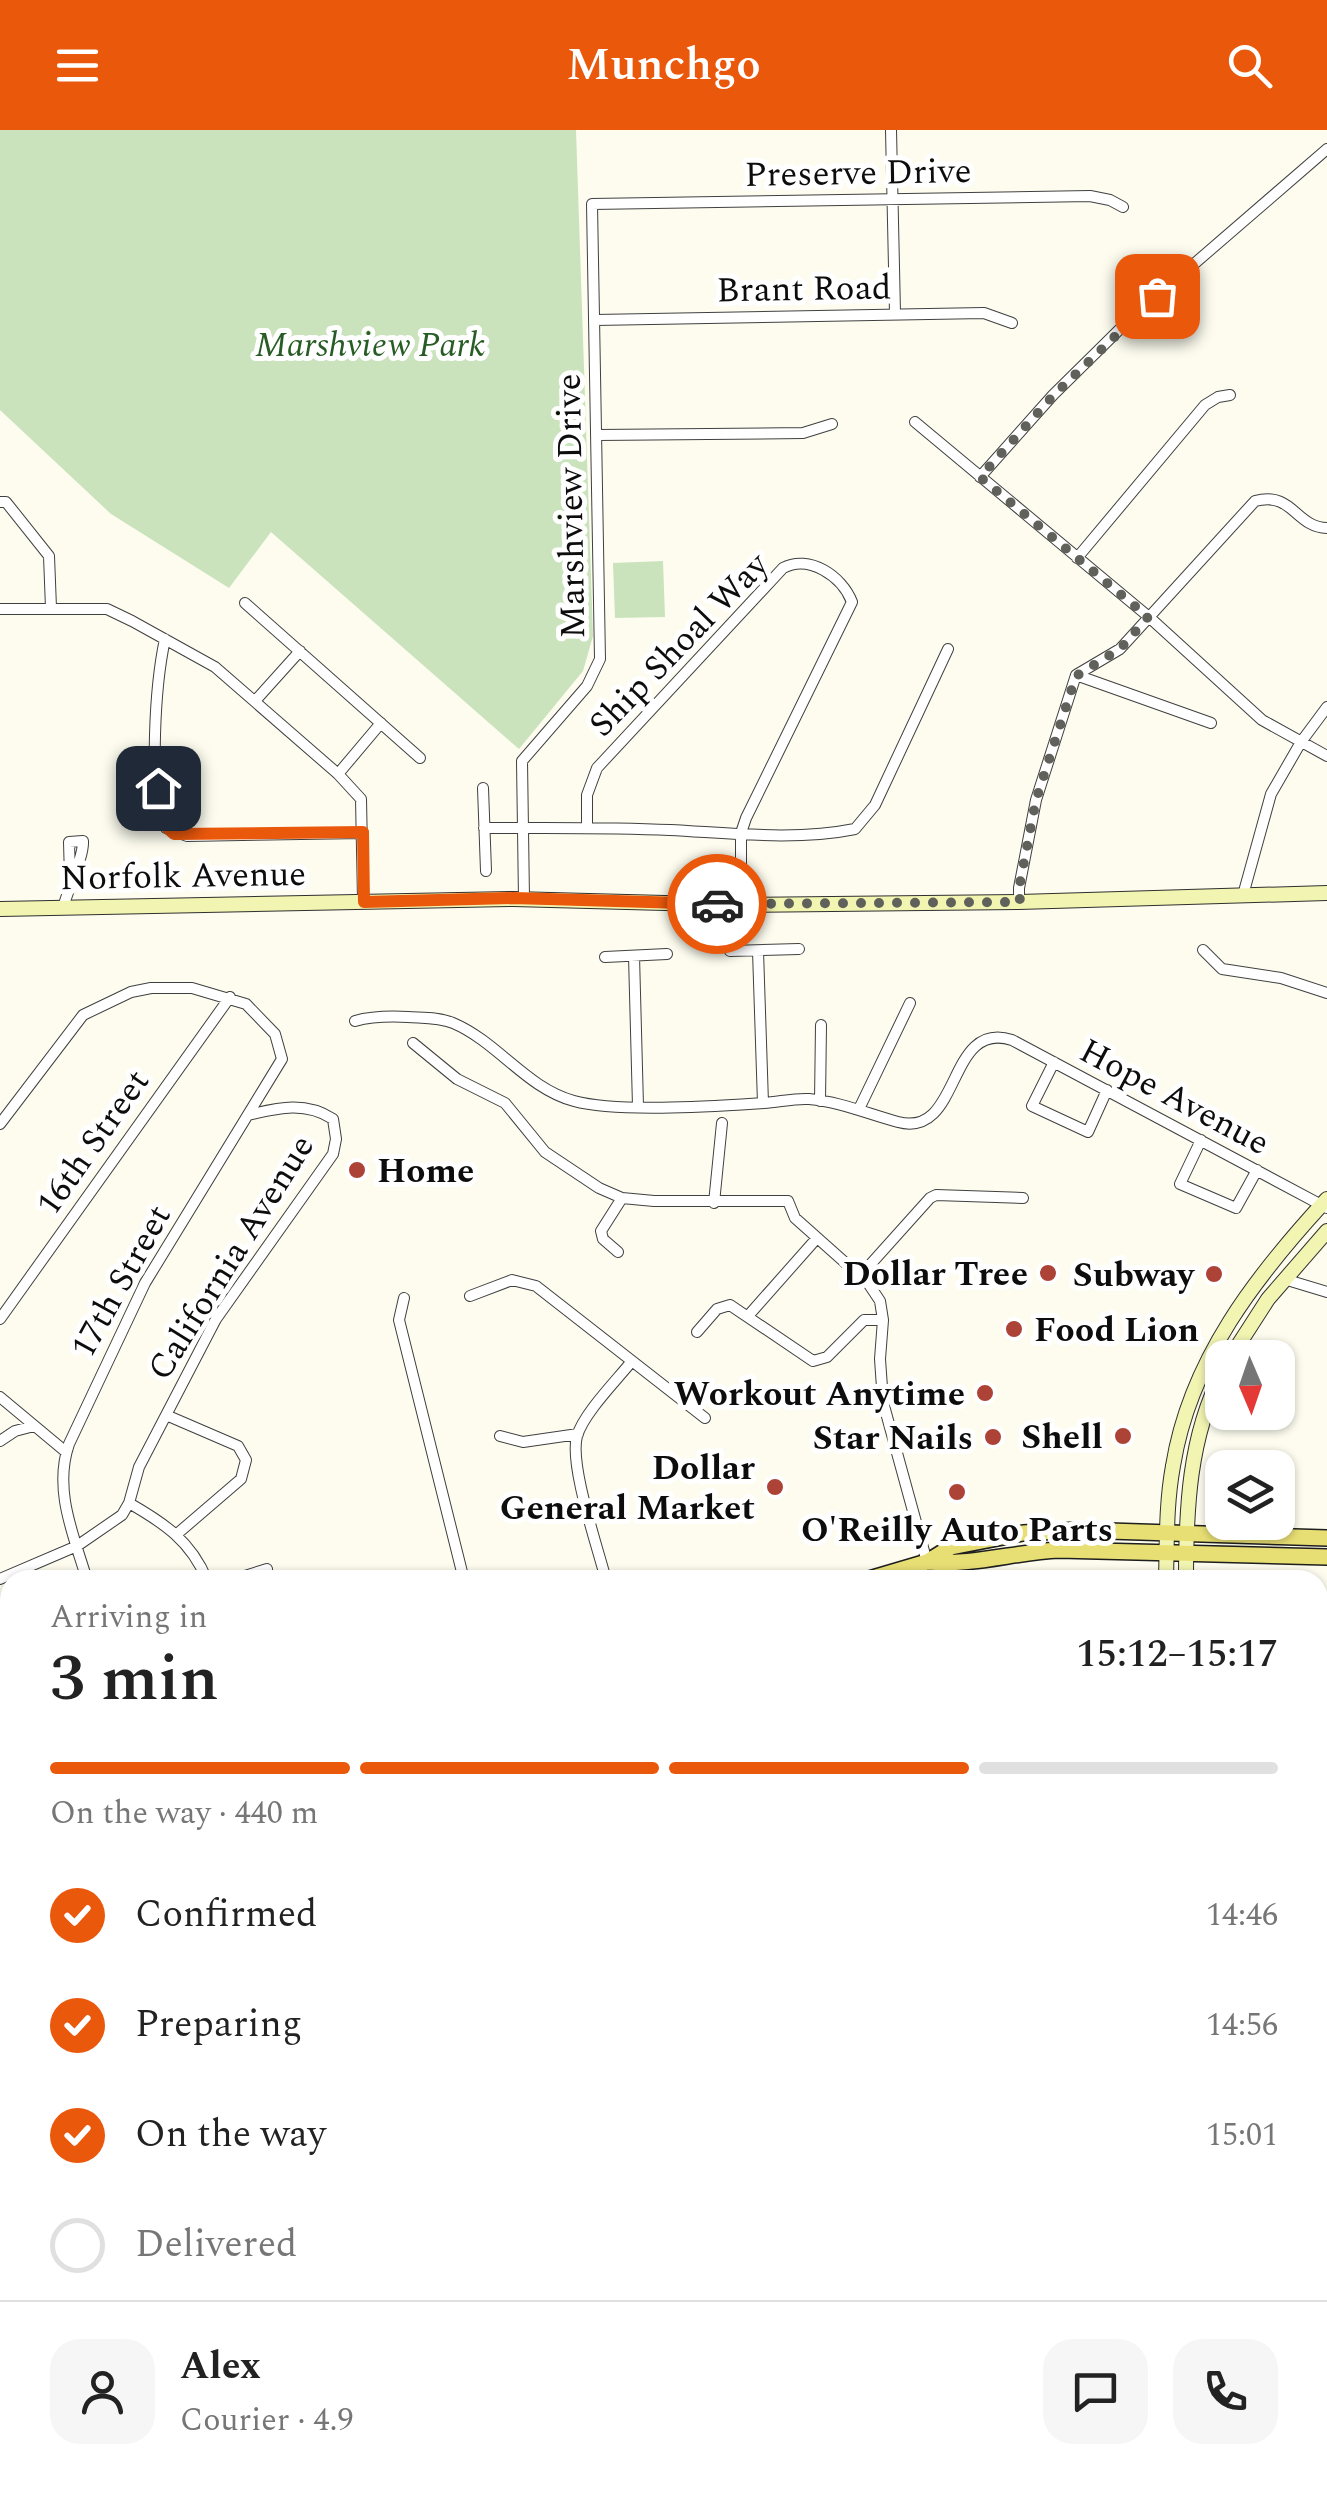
<!DOCTYPE html>
<html lang="en">
<head>
<meta charset="utf-8">
<style>
	body { margin:0; font-family:Spectral,serif; background:#f6f6f6; color:#222; height:100vh; display:flex; flex-direction:column; font-size:38px; white-space:nowrap }
	* { box-sizing:border-box; margin:0 }
	p { font-size:32px; color:#767676 }
	.icon { flex:none; width:55px; height:55px; fill:none; stroke:currentColor; stroke-width:2; stroke-linecap:round; stroke-linejoin:round }
	.map { position:relative; flex:1; overflow:hidden }
	.sheet { position:absolute; left:0px; top:1440px; width:1328px; height:930px; display:flex; flex-direction:column; background:#fff; border-radius:30px 30px 0 0; box-shadow:0 2px 8px #0004 }
	.sheet>* { flex:none }
	.needle { width:65px; rotate:178deg }
	.buttons { position:absolute; left:1205px; top:1210px; display:grid; gap:20px }
	.buttons a { display:grid; place-items:center; width:90px; height:90px; border-radius:20px; background:#fff; box-shadow:0 2px 8px #0004; font-size:50px }
	.pin { position:absolute; display:grid; place-items:center; width:85px; height:85px; color:#fff; margin:-42px; border-radius:20px; box-shadow:0 5px 15px #0006 }
	.courier { position:absolute; display:grid; place-items:center; width:100px; height:100px; margin:-50px; border:8px solid #ea580c; border-radius:50%; background:#fff; color:#222; box-shadow:0 2px 12px #0007 }
	.head em { font-style:normal; font-weight:600 }
	.head div { display:flex; flex-direction:column-reverse }
	.head { display:flex; align-items:center; justify-content:space-between; height:170px; padding:0 50px }
	h1 { font-size:65px; font-weight:600; line-height:75px }
	.bar { display:grid; grid-template-columns:repeat(4,1fr); gap:15px 10px; align-content:center; height:120px; padding:0 50px }
	.bar i { height:12px; border-radius:8px; background:#e0e0e0 }
	.bar .active { background:#ea580c }
	.bar p { grid-column:span 4 }
	.line { display:flex; align-items:center; gap:25px; padding:0 50px; border-top:2px solid #e0e0e0 }
	.line div { flex:1 }
	.round { display:grid; place-items:center; flex:none; width:105px; height:105px; border-radius:30px; background:#f6f6f6 }
	ol { padding:0 50px; list-style:none }
	li { display:flex; align-items:center; gap:30px; height:110px }
	li p { margin-inline-start:auto }
	li .icon { padding:10px; border-radius:50%; background:#ea580c; color:#fff; stroke-width:4 }
	li:last-child { color:#767676 }
	li i { width:55px; height:55px; border:5px solid #e0e0e0; border-radius:50% }
	header { display:flex; justify-content:space-between; align-items:center; height:130px; padding:0 50px; background:#ea580c; color:#fff; font-size:45px; font-weight:600 }
	.map>svg:first-child { display:block }
	.green { fill:#cae3bc }
	.lines { fill:none; stroke-linecap:round; stroke-linejoin:round }
	.street-casing { stroke:#404040; stroke-width:12 }
	.secondary-casing { stroke:#2f2f2f; stroke-width:16 }
	.primary-casing { stroke:#1e1e1e; stroke-width:18 }
	.highway-casing { stroke:#1e1e1e; stroke-width:20 }
	.street { stroke:#fff; stroke-width:10 }
	.secondary { stroke:#f2f5b1; stroke-width:14 }
	.primary { stroke:#e8df74; stroke-width:15 }
	.highway { stroke:#e3b467; stroke-width:18 }
	.done { stroke:#61615c; stroke-width:10; stroke-dasharray:0 18 }
	.route { stroke:#ea580c; stroke-width:12 }
	.poi-dot { fill:#ac4336; stroke:#fff; stroke-width:4 }
	.labels { text-anchor:middle; stroke-width:10; stroke-linejoin:round; paint-order:stroke }
	.street-label { font-size:35px; fill:#0d0d0d; stroke:#fff }
	.park-label { font-size:35px; font-style:italic; fill:#285c25; stroke:#fff }
	.poi-label { font-size:35px; font-weight:bold; fill:#0d0d0d; stroke:#fff; text-anchor:end }
</style>
</head>
<body>
<header><svg class="icon" aria-label="menu" viewBox="0 0 24 24"><path d="M4 6h16M4 12h16M4 18h16"/></svg>Munchgo<svg class="icon" aria-label="search" viewBox="0 0 24 24"><circle cx="10" cy="10" r="6"/><path d="M15 15l6 6"/></svg></header>
<div class="map">
<svg width="1327" height="2370" viewBox="0 0 1327 2370">
	<rect width="100%" height="100%" fill="#fdfcef"/>
	<path class="green" d="M0 0H576L593 506 583 541 519 619 271 402 229 458 111 384 0 280Z
		M663 431 665 487 615 488 613 433Z"/>
	<g class="lines">
		<g class="street-casing">
			<path id="street" d="M891 0 895 183
				M595 190 984 183 1012 193
				M915 292 1149 487 1262 590 1327 626
				M597 305 803 303 832 294
				M980 347 1053 265 1128 191 1327 19
				M0 372H6L49 426 51 478
				M1077 428 1205 275 1218 267 1230 265
				M245 473 420 628
				M0 479H107L132 491 215 537 338 644 361 669 363 771
				M165 509C156 551 147 660 166 698L187 706 363 703
				M1076 545 1211 593
				M255 571 300 521
				M338 644 381 593
				M483 658 486 741
				M587 696V665L597 638 783 438C809 424 842 446 852 472L746 688 741 703V775
				M484 698C546 698 608 697 670 700 730 703 796 711 855 699L875 675 948 519
				M1243 765 1271 664 1301 612 1327 577
				M524 769 522 631 587 556 600 529 592 74 1090 66 1110 70 1123 77
				M1019 772V758L1036 670 1076 545 1120 519 1255 371C1293 361 1295 397 1327 398
				M63 778C68 758 84 727 83 711L69 712 70 747
				M1203 820 1222 839 1281 848 1327 863
				M730 821 799 819
				M758 821 763 973
				M634 826 638 976
				M605 827 667 824
				M355 891C373 886 389 886 408 887 422 888 439 887 453 893 498 912 526 958 574 971 618 983 716 976 764 973 779 972 795 968 809 969 841 972 868 984 898 992 962 1009 946 889 1012 910L1327 1078
				M413 913 457 949 505 973 545 1022 599 1058 622 1068 654 1071H788L795 1088 868 1153 880 1171 883 1190 880 1229 883 1272 927 1432
				M1054 932 1032 976 1088 1002 1107 960
				M820 971 821 895
				M859 979 910 873
				M0 994 83 885 131 862 151 858H192L246 874 275 904 282 929 145 1153 69 1314C53 1360 74 1406 87 1450
				M1201 1010 1180 1054 1236 1078 1257 1040
				M714 1073 722 993
				M618 1122 603 1109 601 1101 622 1068
				M860 1146 930 1068 936 1065 1023 1068
				M1284 1149 1327 1162
				M470 1166 512 1150 536 1156 705 1288
				M404 1168 399 1190 464 1450
				M748 1186 817 1108
				M0 1189 230 867
				M697 1202 717 1179 730 1175 813 1231 827 1227 864 1190H883
				M0 1267 66 1322
				M166 1285 238 1316 246 1330 241 1349 177 1404
				M500 1306 523 1312 578 1304
				M0 1311 15 1301 34 1296
				M129 1373C164 1393 191 1411 207 1450
				M0 1449 77 1416 122 1385 129 1373 139 1337 216 1189 333 1024 336 1009 333 989C305 971 278 978 248 985
				M232 1450 267 1439
				M606 1450C598 1418 569 1335 577 1306 584 1283 616 1251 632 1231
				M1318 1650 1327 1651
				M1318 1878 1321 1830
				M1318 1888 1327 1889
				M1318 1967 1327 1968
				M1318 2101 1327 2102
				M1318 2336 1327 2311
				M1162 2370V2364L1171 2360
				M1244 2370 1245 2360
				M1310 2370 1311 2360"/>
		</g>
		<g class="secondary-casing">
			<path id="secondary" d="M0 779 513 769 741 775 1019 772 1327 763
				M1230 1228 1268 1169 1327 1101
				M1166 1450C1167 1412 1166 1374 1173 1336 1190 1230 1256 1146 1327 1069
				M1186 1450C1186 1379 1189 1307 1222 1243
				M0 2013 10 2011
				M968 2370 971 2360"/>
		</g>
		<g class="primary-casing">
			<path id="primary" d="M928 1432C972 1436 1015 1422 1059 1420L1327 1427
				M866 1450 927 1432 951 1417 1023 1403 1078 1400 1327 1408
				M0 1669 10 1666"/>
		</g>
		<g class="highway-casing">
			<path id="highway" d="M1318 2132 1327 2133
				M1318 2161H1327
				M1318 2198H1327
				M1318 2223 1327 2222
				M17 2370 71 2360
				M490 2370 519 2360
				M666 2370 668 2360
				M922 2370 935 2360
				M997 2370 1003 2360"/>
		</g>
		<use href="#street" class="street"/>
		<use href="#secondary" class="secondary"/>
		<use href="#primary" class="primary"/>
		<use href="#highway" class="highway"/>
	</g>
	<g class="lines">
		<path class="done" d="M717 774 1020 772 1019 758 1036 670 1076 546 1120 519 1148 487 980 347 1053 266 1157 166"/>
		<path class="route" d="M158 658C158 676 159 693 174 704L363 702 364 772 513 768 717 774"/>
	</g>
	<g class="poi-dot">
		<circle cx="357" cy="1040" r="10"/>
		<circle cx="1048" cy="1143" r="10"/>
		<circle cx="1214" cy="1144" r="10"/>
		<circle cx="1014" cy="1199" r="10"/>
		<circle cx="985" cy="1263" r="10"/>
		<circle cx="1123" cy="1306" r="10"/>
		<circle cx="993" cy="1307" r="10"/>
		<circle cx="775" cy="1357" r="10"/>
		<circle cx="957" cy="1362" r="10"/>
	</g>
	<g class="labels">
		<g class="street-label">
			<text transform="translate(858 42) rotate(-1)" y="12">Preserve Drive</text>
			<text transform="translate(804 158) rotate(-1)" y="12">Brant Road</text>
			<text transform="translate(570 376) rotate(-91)" y="12">Marshview Drive</text>
			<text transform="translate(678 514) rotate(-46)" y="12">Ship Shoal Way</text>
			<text transform="translate(183 745) rotate(-1)" y="12">Norfolk Avenue</text>
			<text transform="translate(1175 966) rotate(28)" y="12">Hope Avenue</text>
			<text transform="translate(92 1012) rotate(-55)" y="12">16th Street</text>
			<text transform="translate(230 1127) rotate(-58)" y="12">California Avenue</text>
			<text transform="translate(120 1151) rotate(-61)" y="12">17th Street</text>
		</g>
		<g class="park-label">
			<text x="370" y="226">Marshview Park</text>
		</g>
		<g class="poi-label">
			<text x="377" y="1052" text-anchor="start">Home</text>
			<text x="1028" y="1155">Dollar Tree</text>
			<text x="1194" y="1156">Subway</text>
			<text x="1034" y="1211" text-anchor="start">Food Lion</text>
			<text x="965" y="1275">Workout Anytime</text>
			<text x="1103" y="1318">Shell</text>
			<text x="973" y="1319">Star Nails</text>
			<text x="755" y="1349">Dollar<tspan x="755" dy="40">General Market</tspan></text>
			<text x="957" y="1411" text-anchor="middle">O'Reilly Auto Parts</text>
		</g>
	</g>
</svg>
<div class="buttons">
<a><svg class="needle" viewBox="-14 -14 28 28"><path d="M0-13l5 13h-10z" fill="#e53935"/><path d="M0 13l5-13h-10z" fill="#767676"/></svg></a>
<a><svg class="icon" aria-label="layers" viewBox="0 0 24 24"><path d="M12 4l9 5-9 5-9-5zM3 14l9 5 9-5"/></svg></a>
</div>
<div class="pin" style="left:1157px;top:166px;background:#ea580c"><svg class="icon" aria-label="bag" viewBox="0 0 24 24"><path d="M5 8h14l-1 12H6zM9 8a3 3 0 0 1 6 0"/></svg></div>
<div class="pin" style="left:158px;top:658px;background:#1f2937"><svg class="icon" aria-label="home" viewBox="0 0 24 24"><path d="M3 11l9-7 9 7M6 9v11h12V9"/></svg></div>
<div class="courier" style="left:717px;top:774px"><svg class="icon" aria-label="car" viewBox="0 0 24 24"><path d="M5 17H2v-5l4-1 3-4h7l3 4 3 1v5h-3M9 17h6M6 11h13"/><circle cx="7" cy="17" r="2"/><circle cx="17" cy="17" r="2"/></svg></div>
<section class="sheet">
<div class="head"><div><h1>3 min</h1><p>Arriving in</p></div><em>15:12–15:17</em></div>
<div class="bar"><i class="active"></i><i class="active"></i><i class="active"></i><i></i><p>On the way · 440 m</p></div>
<ol>
<li><svg class="icon" aria-label="check" viewBox="0 0 24 24"><path d="M5 12l5 5 9-10"/></svg>Confirmed<p>14:46</p></li>
<li><svg class="icon" aria-label="check" viewBox="0 0 24 24"><path d="M5 12l5 5 9-10"/></svg>Preparing<p>14:56</p></li>
<li><svg class="icon" aria-label="check" viewBox="0 0 24 24"><path d="M5 12l5 5 9-10"/></svg>On the way<p>15:01</p></li>
<li><i></i>Delivered</li>
</ol>
<div class="line" style="height:180px"><a class="round"><svg class="icon" aria-label="person" viewBox="0 0 24 24"><circle cx="12" cy="8" r="4"/><path d="M4 21q1-7 8-7t8 7"/></svg></a><div><b>Alex</b><p>Courier · 4.9</p></div><a class="round"><svg class="icon" aria-label="chat" viewBox="0 0 24 24"><path d="M4 5h16v11H9l-5 4z"/></svg></a><a class="round"><svg class="icon" aria-label="phone" viewBox="0 0 24 24"><path d="M5 4h4l2 5-3 2q2 4 5 5l2-3 5 2v4C11 20 4 13 5 4z"/></svg></a></div>
</section>
</div>
</body>
</html>
